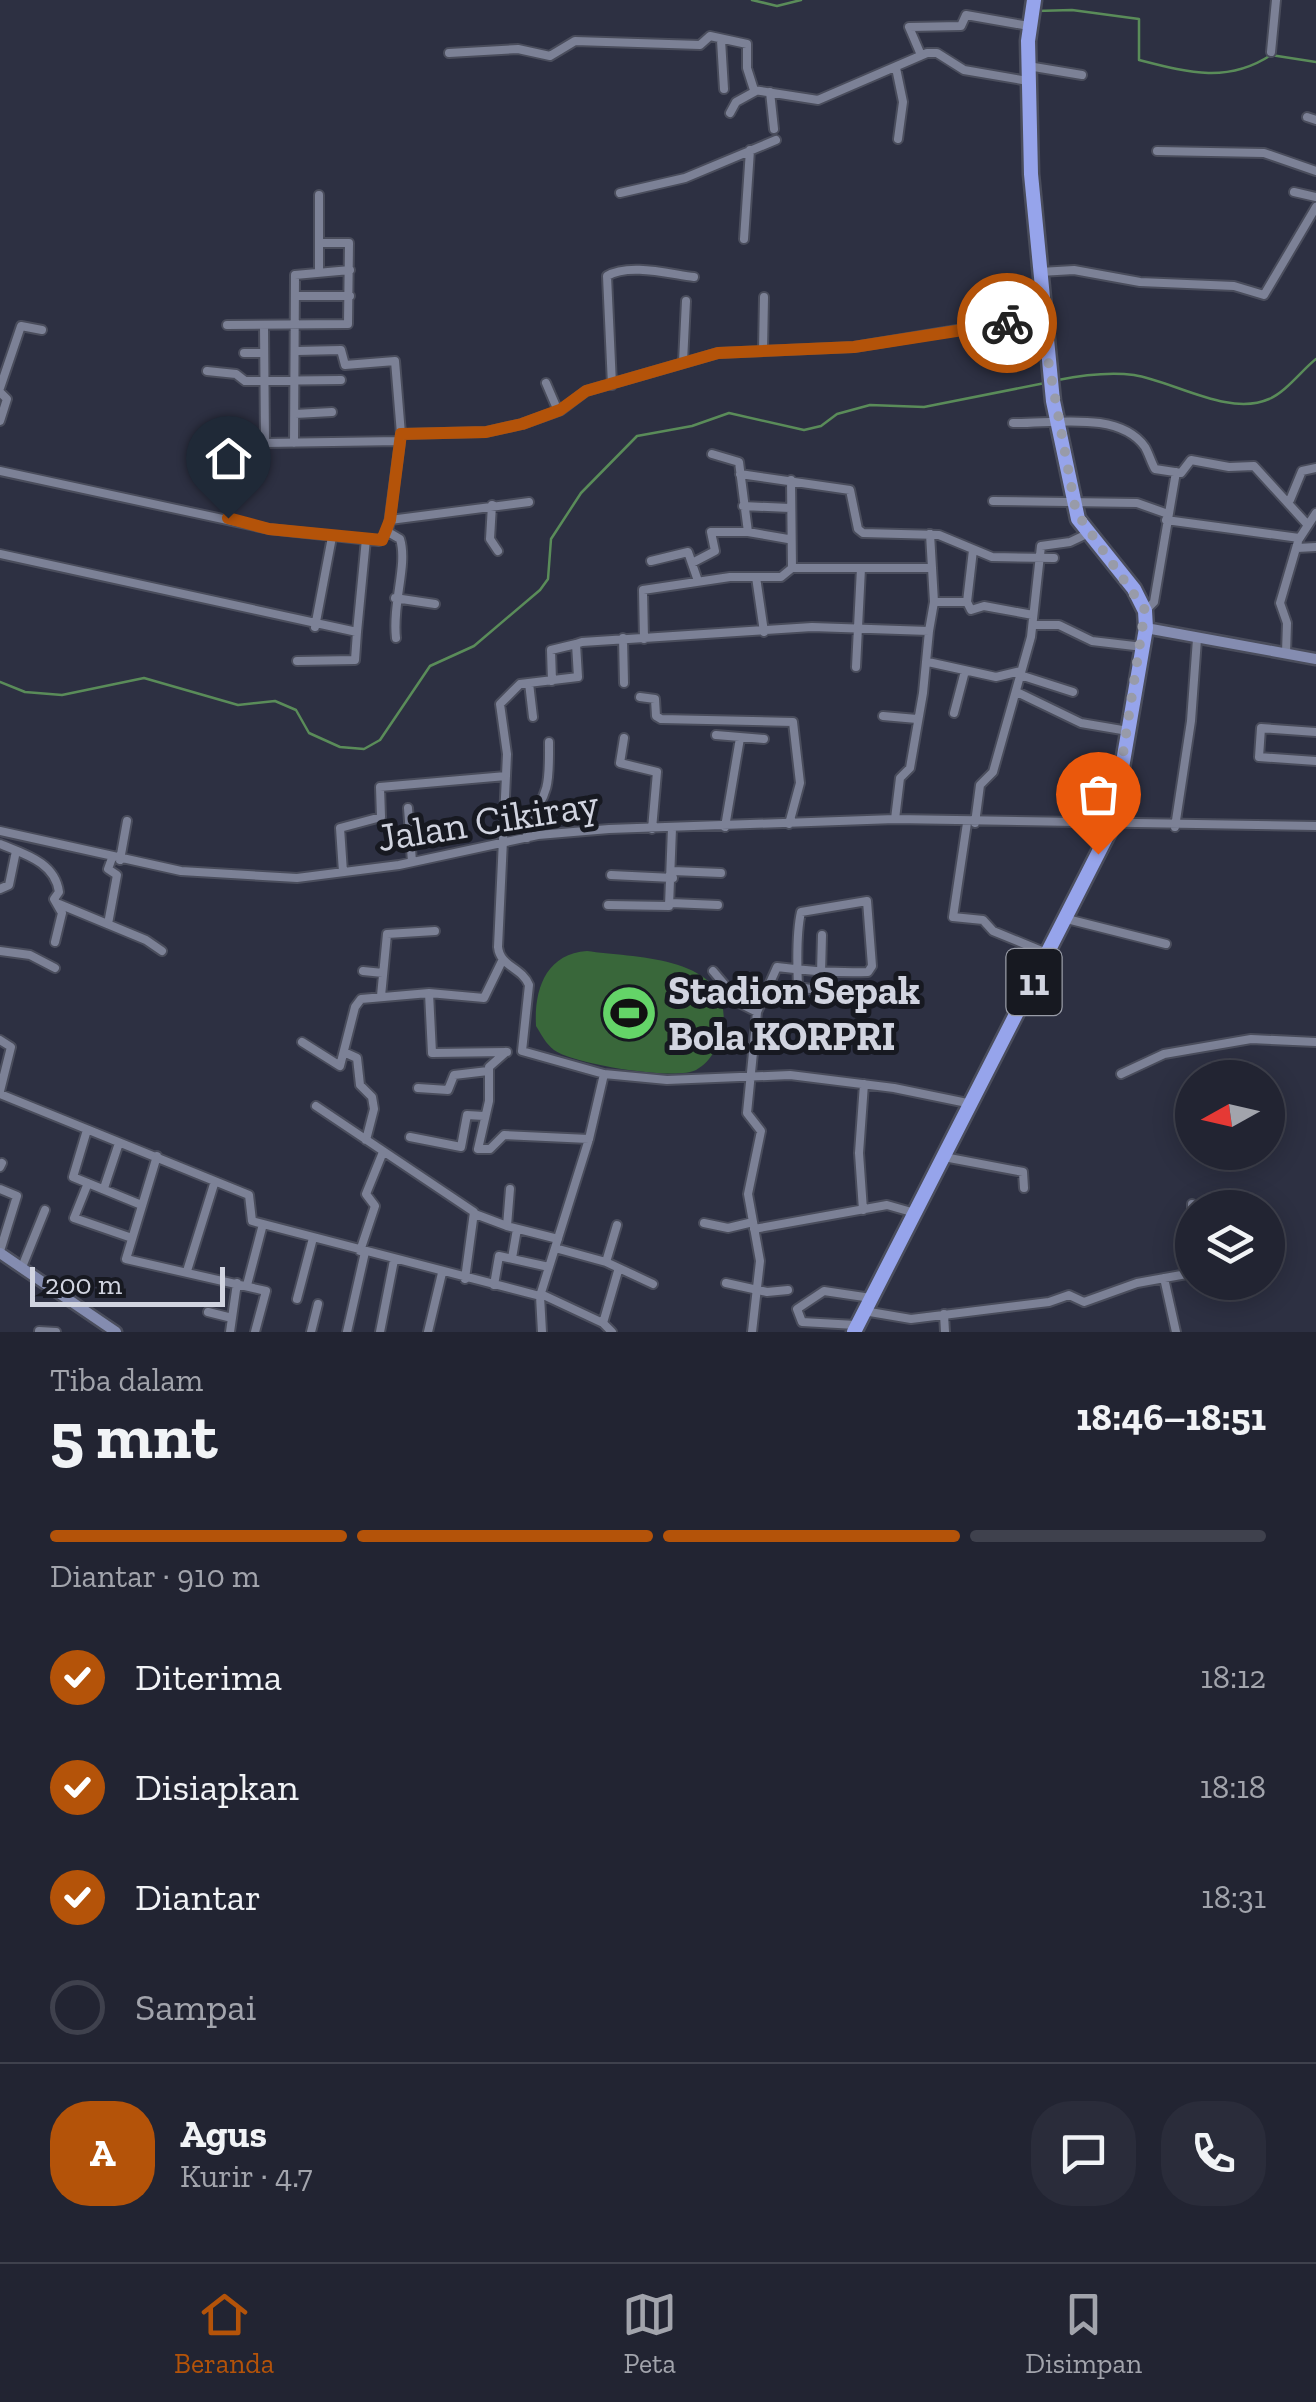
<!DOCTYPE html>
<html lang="id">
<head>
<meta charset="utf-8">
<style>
	body { margin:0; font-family:"Zilla Slab",serif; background:#2a2c3a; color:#f1f3f6; height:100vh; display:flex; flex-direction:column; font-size:38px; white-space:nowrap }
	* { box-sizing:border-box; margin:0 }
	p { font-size:32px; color:#a2a4ac }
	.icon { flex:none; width:55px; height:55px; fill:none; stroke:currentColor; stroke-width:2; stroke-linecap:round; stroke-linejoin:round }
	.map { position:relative; height:1332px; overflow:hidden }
	.side { display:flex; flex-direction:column; background:#222432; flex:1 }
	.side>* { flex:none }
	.needle { width:65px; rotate:262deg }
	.tools { position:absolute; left:1175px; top:1060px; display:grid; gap:20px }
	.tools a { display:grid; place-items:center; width:110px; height:110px; border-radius:50%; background:#222432; box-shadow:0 5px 25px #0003,0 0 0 2px #3f414d; font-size:50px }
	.scale { position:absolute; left:30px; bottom:25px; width:195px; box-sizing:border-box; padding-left:10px; border:5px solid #d1d4e0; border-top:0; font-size:28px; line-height:35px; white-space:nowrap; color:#d1d4e0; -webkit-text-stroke:8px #171921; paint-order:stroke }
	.pin { position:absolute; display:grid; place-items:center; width:85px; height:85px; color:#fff; margin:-102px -42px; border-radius:50% 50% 50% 0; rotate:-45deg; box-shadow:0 0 10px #0007 }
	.pin .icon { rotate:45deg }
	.courier { position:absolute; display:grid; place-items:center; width:100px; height:100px; margin:-50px; border:8px solid #b45309; border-radius:50%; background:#fff; color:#222; box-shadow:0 2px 12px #0007 }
	.head em { font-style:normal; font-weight:800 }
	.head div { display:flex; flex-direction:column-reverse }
	.head { display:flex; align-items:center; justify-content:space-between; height:170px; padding:0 50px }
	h1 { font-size:65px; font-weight:800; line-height:75px }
	.bar { display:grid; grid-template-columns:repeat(4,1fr); gap:15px 10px; align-content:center; height:120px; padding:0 50px }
	.bar i { height:12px; border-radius:8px; background:#3f414d }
	.bar .active { background:#b45309 }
	.bar p { grid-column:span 4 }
	.line { display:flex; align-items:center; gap:25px; padding:0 50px; border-top:2px solid #3f414d }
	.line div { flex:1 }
	.round { display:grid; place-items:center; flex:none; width:105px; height:105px; border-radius:40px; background:#2a2c3a }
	ol { padding:0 50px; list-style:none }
	li { display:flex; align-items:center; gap:30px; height:110px }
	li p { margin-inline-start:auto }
	li .icon { padding:10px; border-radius:50%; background:#b45309; color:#fff; stroke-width:4 }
	li:last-child { color:#a2a4ac }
	li i { width:55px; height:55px; border:5px solid #3f414d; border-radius:50% }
	.dock { display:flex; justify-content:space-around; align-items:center; height:140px; border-top:2px solid #3f414d; background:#222432; font-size:28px; color:#a2a4ac }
	.dock a { display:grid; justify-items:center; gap:5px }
	.dock .active { color:#b45309 }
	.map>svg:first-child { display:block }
	.green { fill:#39673a }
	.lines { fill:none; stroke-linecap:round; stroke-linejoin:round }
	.stream { stroke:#5a8c59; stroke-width:2.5 }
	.street-casing { stroke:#4a4d5c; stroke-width:12 }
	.secondary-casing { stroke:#4a4d5c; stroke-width:15 }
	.highway-casing { stroke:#4a4d5c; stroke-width:19 }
	.street { stroke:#7c8196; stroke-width:8 }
	.secondary { stroke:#848cb0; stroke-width:10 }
	.highway { stroke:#96a4eb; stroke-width:14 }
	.done { stroke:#989ba9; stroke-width:10; stroke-dasharray:0 18 }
	.route { stroke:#b45309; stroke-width:12 }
	.labels { text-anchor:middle; stroke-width:10; stroke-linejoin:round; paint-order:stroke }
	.shield { fill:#171921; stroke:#999ca7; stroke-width:2.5 }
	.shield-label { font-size:38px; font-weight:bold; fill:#d1d4e0 }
	.street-label { font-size:40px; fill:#d1d4e0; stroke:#171921 }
	.poi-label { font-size:40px; font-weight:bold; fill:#d1d4e0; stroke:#171921; text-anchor:start }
</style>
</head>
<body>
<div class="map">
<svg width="1316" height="1332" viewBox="0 0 1316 1332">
	<rect width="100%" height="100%" fill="#2d3042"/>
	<path class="green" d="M587 951C634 958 733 955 723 1026 721 1043 711 1062 696 1070 675 1081 573 1064 554 1050 546 1044 541 1034 536 1026 534 989 546 954 587 951Z"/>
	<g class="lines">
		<path class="stream" d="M752 0 777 6 801 0
			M1036 11 1072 10 1139 19V60C1186 72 1227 84 1271 55L1316 62
			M1058 380C1083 375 1109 372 1134 375 1173 381 1229 417 1269 399 1286 392 1302 370 1316 359
			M0 682 25 692 62 695 144 678 238 705 275 701 296 710 309 733 340 747 364 749 380 740 430 666 474 646 540 590 548 579 551 539 581 493 637 436 692 426 729 413 804 430 821 426 837 414 870 405 924 407 1045 383"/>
		<g class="street-casing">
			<path id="street" d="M721 40 724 89
				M1271 52 1276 0
				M449 53 518 49 550 56 575 41 700 45 710 36 747 44V68L754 90 818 100 927 53H937L964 70 1028 81
				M921 55 909 27 961 26 966 15 1029 26
				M1028 66 1082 75
				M896 68 903 102 898 139
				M770 92 774 129
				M730 113 736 102 756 91
				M1307 117 1316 120
				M1157 151 1264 153 1316 171
				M1294 192 1316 197
				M620 193 685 178 776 140
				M319 195V271
				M744 239 750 150
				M1040 272 1074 270 1140 282 1234 286 1264 295 1316 207
				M296 296H350
				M227 325 348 324 349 243H319
				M264 325 265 443 400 441
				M763 350 764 297
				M297 351 341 350 345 365 395 361 401 434
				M244 353H264
				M683 362 686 301
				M207 371 236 374 245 381 341 380
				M546 383 558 411
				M612 385 607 276C629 263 669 274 694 277
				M0 388 21 326 42 330
				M0 392 7 399 0 421
				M295 414 332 412
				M1013 423C1052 424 1119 410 1145 447 1149 454 1151 462 1155 469L1181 473 1191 460 1229 467 1254 466 1306 523
				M294 443 295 275 350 270
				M712 454 739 462 748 532 788 539
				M0 471 269 529 379 541 388 532 401 434 486 432 522 424 561 410 586 391 718 353 854 347 1000 323 1042 327
				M740 474 850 490 858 529 863 533 939 535 992 557 1054 558
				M791 480 792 568H928
				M1290 500 1302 471 1316 468
				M993 501 1137 503 1168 514
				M492 505 490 539 498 551
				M743 506 790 508
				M390 520 529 502
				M1166 520 1299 538 1280 603 1287 623 1286 653
				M388 532 400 539C408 565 392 603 396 638
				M930 534 934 602
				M1299 539 1316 513
				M1297 548 1316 547
				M0 554 357 632 366 539
				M651 561 688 552 698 581
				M692 563 715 551 711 532H748
				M756 577 764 632
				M395 598 435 604
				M967 602 971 610 984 606 1033 615
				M1145 611 1154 602 1176 472
				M1033 625H1059L1092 641 1143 647
				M315 627 332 537
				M623 638 624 683
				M644 639 643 590 730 577H781L792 568
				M297 661 355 660 357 632
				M928 662 996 677 1021 671
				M856 667 861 568
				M1020 675 1073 692
				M552 681 551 650 576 644
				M529 683 533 717
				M1017 692 1081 723 1128 731
				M640 697 655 699 656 716 661 719 793 722 800 783 789 824
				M954 713 965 671
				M883 716 917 719
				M1316 732 1261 728 1259 757 1316 761
				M716 735 764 739
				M624 738 620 763 657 772 652 829
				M408 808 412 862
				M895 819 900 778 910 768 923 693 929 631
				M967 823 953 917 983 920 993 931 1049 954
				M975 823 980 785 993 772 1031 637 1041 546 1070 542 1089 533
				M725 827 740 738
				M1175 827 1191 721 1197 639
				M0 831 181 871 297 878 399 865 538 835 609 829 895 819 1316 826
				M527 838 526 821C551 795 549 778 549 742
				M0 844C24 854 55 862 59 892L54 899 62 913 55 942
				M120 860 127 821
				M673 871 721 873
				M343 872 340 828 381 817 380 787 506 776
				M611 875 673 878
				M0 889 9 885 16 851
				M671 903 718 905
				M59 904 146 940 162 951
				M608 905 669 906 672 828
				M1067 919 1166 944
				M108 924 117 875 108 869 112 858
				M0 951 30 955 55 968
				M363 971 383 973
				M713 971 741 1004 757 1012
				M821 973 822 935
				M429 993 432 1053 507 1052
				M381 996 387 934 435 931
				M0 1040 11 1047 0 1091
				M302 1042 340 1066 355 1007 361 999 429 993 484 998 502 961
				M506 1052 489 1067V1101L478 1149H490L504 1135 589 1139
				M346 1053 357 1058 360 1085 372 1097 374 1109 366 1140
				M1121 1074 1164 1054 1251 1039 1316 1042
				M418 1088 448 1090 454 1075 488 1071
				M0 1094 249 1195 252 1221 540 1296
				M972 1104 894 1088 790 1075 667 1080 604 1074 522 1051 529 985C522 967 500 967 498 947L507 754 500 704 520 684 578 677 576 644 582 642 812 627 929 631 934 602H967L973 550
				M316 1106 474 1212 465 1279
				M87 1130 73 1177 139 1204
				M410 1137 461 1147 467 1115 484 1116
				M157 1156 126 1259 266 1291 255 1332
				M944 1157 1023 1172 1024 1188
				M0 1167 2 1163
				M88 1183 74 1218 129 1237
				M104 1188 119 1143
				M0 1189 17 1196 0 1251
				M510 1189 507 1226 558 1239
				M1192 1204V1209
				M863 1210 859 1153 864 1084
				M475 1214 507 1226
				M704 1223 728 1228 753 1222
				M754 1229 887 1205 915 1213
				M555 1248 606 1262 653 1284
				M360 1251 375 1206 366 1194 383 1152
				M512 1258 517 1229
				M606 1262 617 1225
				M22 1267 45 1210
				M187 1271 214 1184
				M1164 1278 1176 1332
				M726 1283 767 1292 788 1290
				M247 1285 263 1224
				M494 1285 499 1256 549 1267
				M541 1294 603 1323 612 1332
				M297 1299 313 1238
				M864 1311 911 1319 1049 1302 1069 1295 1084 1302 1137 1283 1192 1273
				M208 1312 232 1318
				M944 1314 945 1332
				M603 1323 618 1271
				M856 1325 802 1322 797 1309 824 1291 871 1298
				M39 1331 56 1332
				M230 1332 237 1283
				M311 1332 318 1304
				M347 1332 365 1252
				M380 1332 394 1260
				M428 1332 442 1273
				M542 1332 540 1296 589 1139 604 1074
				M752 1332 760 1261 748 1194 761 1131 747 1113 757 1012 777 967C808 971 836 973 868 972L872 966 867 901 801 912C796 934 797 964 798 987L842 994 862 991"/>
		</g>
		<g class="secondary-casing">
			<path id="secondary" d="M1146 628 1316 659
				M0 1253 116 1332"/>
		</g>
		<g class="highway-casing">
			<path id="highway" d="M854 1332 1112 826 1146 628 1145 611 1134 589 1078 519 1053 401 1031 174 1028 41 1034 0"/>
		</g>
		<use href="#street" class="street"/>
		<use href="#secondary" class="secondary"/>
		<use href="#highway" class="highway"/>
	</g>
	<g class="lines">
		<path class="done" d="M1007 323 1042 327 1076 512 1145 610 1112 826 1098 854"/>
		<path class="route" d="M228 518 269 529 382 540 390 520 401 434 486 432 522 424 560 410 586 391 718 353 854 347 1007 323"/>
	</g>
	<defs>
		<g id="stadium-disc" transform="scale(2.875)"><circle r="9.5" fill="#64d468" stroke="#171921"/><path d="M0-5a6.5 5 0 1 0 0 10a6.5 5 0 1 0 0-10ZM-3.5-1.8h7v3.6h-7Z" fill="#111"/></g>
	</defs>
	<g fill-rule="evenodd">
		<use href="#stadium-disc" x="629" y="1013"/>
	</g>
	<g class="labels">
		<rect class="shield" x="1006.5" y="949" width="55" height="66" rx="8"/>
		<g class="shield-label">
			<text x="1034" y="995">11</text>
		</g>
		<g class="street-label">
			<text transform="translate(488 820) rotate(-9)" y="14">Jalan Cikiray</text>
		</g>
		<g class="poi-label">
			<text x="668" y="1004">Stadion Sepak<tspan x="668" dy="46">Bola KORPRI</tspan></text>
		</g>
	</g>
</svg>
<div class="tools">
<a><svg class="needle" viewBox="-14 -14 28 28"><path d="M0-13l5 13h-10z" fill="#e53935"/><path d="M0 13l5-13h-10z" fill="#a2a4ac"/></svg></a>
<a><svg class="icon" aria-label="layers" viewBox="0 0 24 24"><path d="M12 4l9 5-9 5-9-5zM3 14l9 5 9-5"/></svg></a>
</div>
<div class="scale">200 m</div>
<div class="pin" style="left:1098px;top:854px;background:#ea580c"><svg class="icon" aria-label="bag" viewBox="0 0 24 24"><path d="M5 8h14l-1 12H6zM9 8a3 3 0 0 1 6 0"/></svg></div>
<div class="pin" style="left:228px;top:518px;background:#1f2937"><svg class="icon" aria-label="home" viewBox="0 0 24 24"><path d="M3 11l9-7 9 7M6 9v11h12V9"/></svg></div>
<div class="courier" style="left:1007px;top:323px"><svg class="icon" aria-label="bike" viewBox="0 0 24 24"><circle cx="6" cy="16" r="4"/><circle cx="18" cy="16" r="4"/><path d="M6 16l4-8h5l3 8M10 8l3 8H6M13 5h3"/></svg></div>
</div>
<section class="side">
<div class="head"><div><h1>5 mnt</h1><p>Tiba dalam</p></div><em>18:46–18:51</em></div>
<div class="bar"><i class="active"></i><i class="active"></i><i class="active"></i><i></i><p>Diantar · 910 m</p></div>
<ol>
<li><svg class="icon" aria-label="check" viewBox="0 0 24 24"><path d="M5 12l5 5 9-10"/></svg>Diterima<p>18:12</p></li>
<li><svg class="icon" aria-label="check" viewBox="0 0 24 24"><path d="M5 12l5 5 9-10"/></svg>Disiapkan<p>18:18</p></li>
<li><svg class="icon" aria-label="check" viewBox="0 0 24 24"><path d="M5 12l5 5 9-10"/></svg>Diantar<p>18:31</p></li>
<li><i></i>Sampai</li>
</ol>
<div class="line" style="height:180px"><b class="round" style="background:#b45309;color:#fff">A</b><div><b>Agus</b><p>Kurir · 4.7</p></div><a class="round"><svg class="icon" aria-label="chat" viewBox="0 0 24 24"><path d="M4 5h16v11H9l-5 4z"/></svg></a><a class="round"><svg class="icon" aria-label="phone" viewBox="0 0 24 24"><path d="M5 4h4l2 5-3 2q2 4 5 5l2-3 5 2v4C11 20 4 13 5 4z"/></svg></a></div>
</section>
<nav class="dock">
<a class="active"><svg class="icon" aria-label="home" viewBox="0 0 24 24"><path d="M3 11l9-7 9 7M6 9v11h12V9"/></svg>Beranda</a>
<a><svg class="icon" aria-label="map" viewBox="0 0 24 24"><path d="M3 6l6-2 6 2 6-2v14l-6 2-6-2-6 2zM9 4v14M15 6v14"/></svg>Peta</a>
<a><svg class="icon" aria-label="saved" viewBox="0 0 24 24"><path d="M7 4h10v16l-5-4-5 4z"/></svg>Disimpan</a>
</nav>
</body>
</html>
